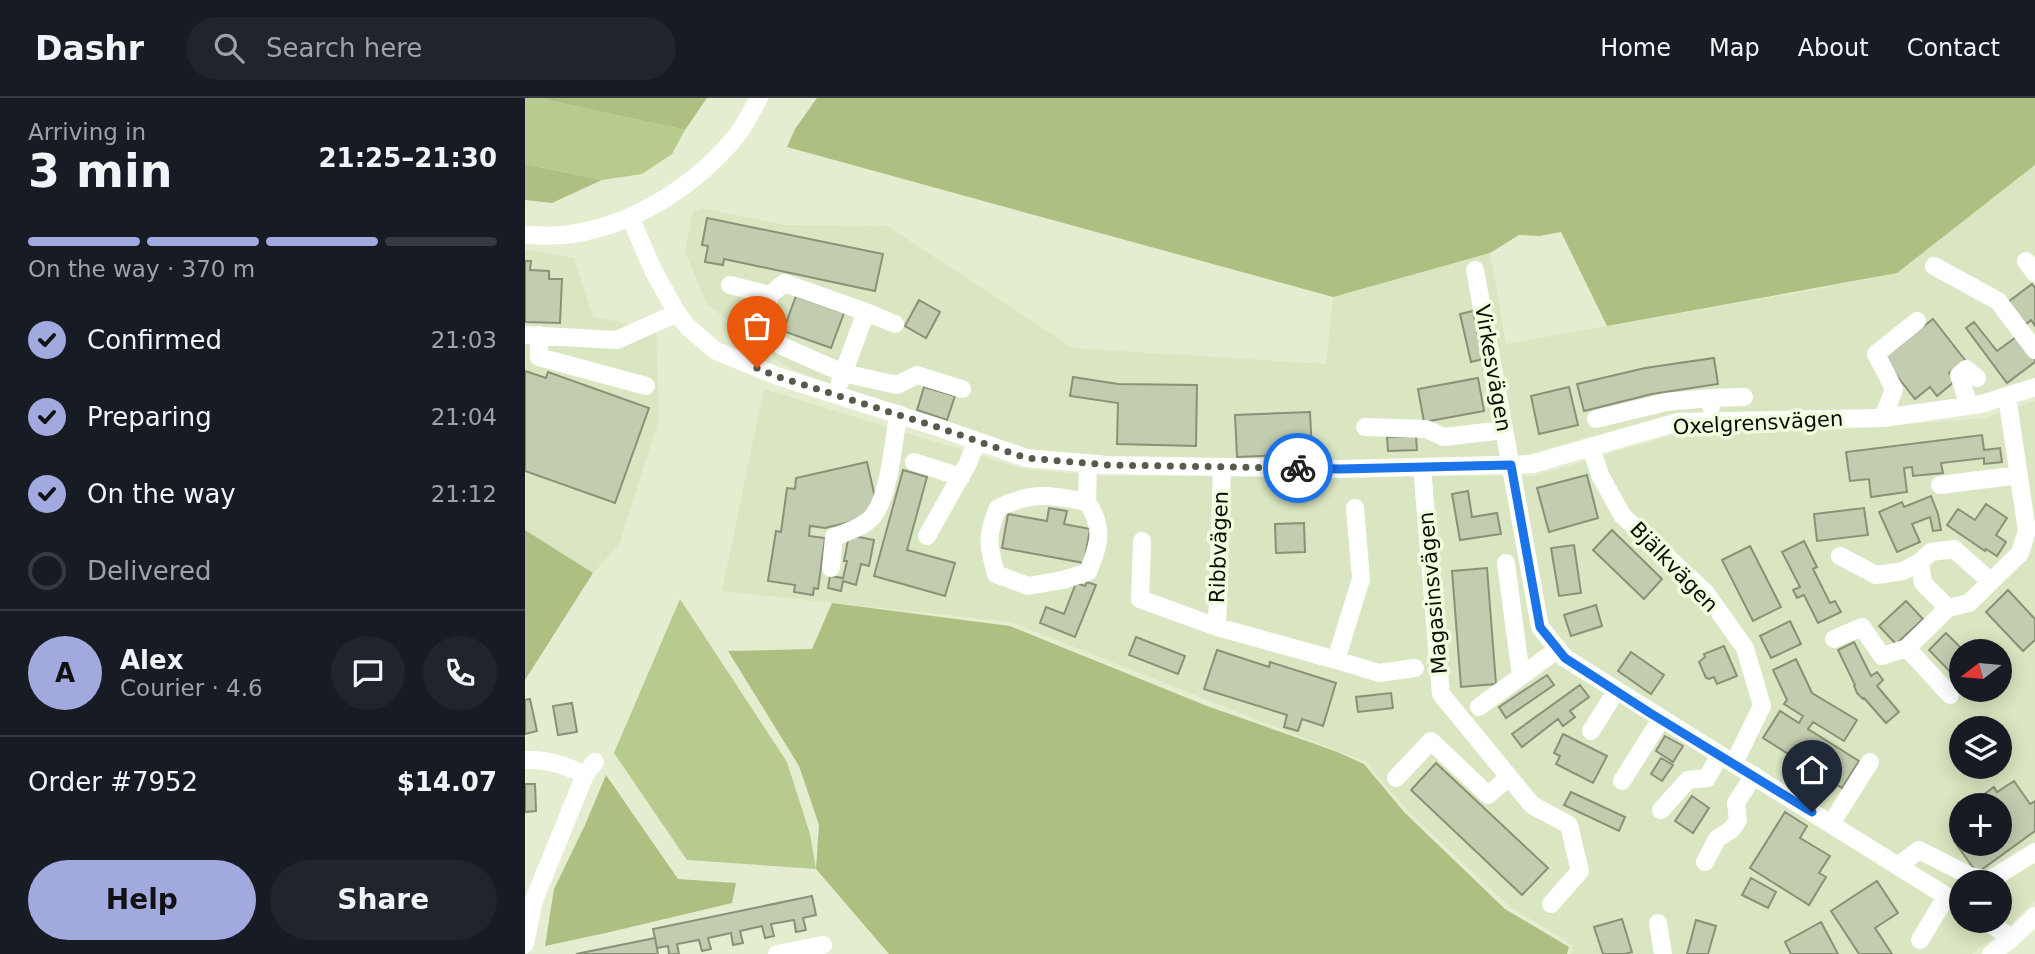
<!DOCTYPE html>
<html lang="en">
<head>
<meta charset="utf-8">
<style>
	body { margin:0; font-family:"DejaVu Sans",sans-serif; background:#20242c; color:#f1f3f6; height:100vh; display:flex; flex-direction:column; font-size:26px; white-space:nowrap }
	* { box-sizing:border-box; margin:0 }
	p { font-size:23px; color:#9ea1a6 }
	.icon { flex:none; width:38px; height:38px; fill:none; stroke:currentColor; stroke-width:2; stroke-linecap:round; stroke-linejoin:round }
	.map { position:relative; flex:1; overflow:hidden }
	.side { display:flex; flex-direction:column; background:#171b24; width:525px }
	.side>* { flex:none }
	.needle { width:46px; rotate:254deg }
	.fabs { position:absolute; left:1424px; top:541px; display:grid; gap:14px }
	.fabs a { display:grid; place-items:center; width:63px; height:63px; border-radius:50%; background:#171b24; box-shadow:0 4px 18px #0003; font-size:35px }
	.pin { position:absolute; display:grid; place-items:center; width:60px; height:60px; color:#fff; margin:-72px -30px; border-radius:50% 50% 50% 0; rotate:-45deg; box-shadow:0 0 7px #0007 }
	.pin .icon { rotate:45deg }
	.courier { position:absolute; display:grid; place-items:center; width:70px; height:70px; margin:-35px; border:5px solid #1a73e8; border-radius:50%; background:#fff; color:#222; box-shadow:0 2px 9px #0007 }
	.head em { font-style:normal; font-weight:600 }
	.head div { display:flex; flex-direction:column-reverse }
	.head { display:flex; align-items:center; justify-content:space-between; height:119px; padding:0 28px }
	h1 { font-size:46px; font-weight:600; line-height:52px }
	.bar { display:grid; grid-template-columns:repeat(4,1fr); gap:10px 7px; align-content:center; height:84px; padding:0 28px }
	.bar i { height:9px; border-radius:5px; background:#363941 }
	.bar .selected { background:#a1a9df }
	.bar p { grid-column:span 4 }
	.line { display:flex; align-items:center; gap:18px; padding:0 28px; border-top:2px solid #363941 }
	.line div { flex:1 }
	.round { display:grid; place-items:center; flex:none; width:74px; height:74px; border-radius:37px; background:#20242c }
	ol { padding:0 28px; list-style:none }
	li { display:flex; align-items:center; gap:21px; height:77px }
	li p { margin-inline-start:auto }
	li .icon { padding:7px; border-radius:50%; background:#a1a9df; color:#111; stroke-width:4 }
	li:last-child { color:#9ea1a6 }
	li i { width:38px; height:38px; border:4px solid #363941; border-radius:50% }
	.button { display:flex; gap:14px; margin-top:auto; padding:14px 28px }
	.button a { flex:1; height:80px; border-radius:42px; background:#a1a9df; color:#111; font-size:28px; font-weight:600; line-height:80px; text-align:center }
	.button a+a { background:#20242c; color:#f1f3f6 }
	header { display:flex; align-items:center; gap:42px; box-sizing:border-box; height:98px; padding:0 35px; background:#171b24; border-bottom:2px solid #363941 }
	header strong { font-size:33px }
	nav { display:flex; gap:38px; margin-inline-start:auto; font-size:24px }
	.search { width:490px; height:63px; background:#20242c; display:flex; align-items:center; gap:18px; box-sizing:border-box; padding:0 24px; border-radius:38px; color:#9ea1a6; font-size:26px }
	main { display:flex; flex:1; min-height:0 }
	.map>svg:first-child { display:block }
	.built { fill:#dae6c1; fill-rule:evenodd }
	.green { fill:#b8cb8e }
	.forest { fill:#adc081 }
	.building { fill:#c2ccaf; stroke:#899176; stroke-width:2 }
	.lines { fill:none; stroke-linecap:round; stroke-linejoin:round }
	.minor { stroke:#fff; stroke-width:18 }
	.done { stroke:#565b4c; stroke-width:7; stroke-dasharray:0 12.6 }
	.route { stroke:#1a73e8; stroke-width:9 }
	.labels { text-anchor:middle; stroke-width:7; stroke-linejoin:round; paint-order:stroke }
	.street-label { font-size:21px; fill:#0a0d05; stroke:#f1fbdd }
</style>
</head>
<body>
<header>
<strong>Dashr</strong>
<div class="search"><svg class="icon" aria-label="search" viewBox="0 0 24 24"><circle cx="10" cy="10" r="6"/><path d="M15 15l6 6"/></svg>Search here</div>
<nav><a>Home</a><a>Map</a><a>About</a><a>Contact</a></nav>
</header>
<main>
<section class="side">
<div class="head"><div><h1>3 min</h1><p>Arriving in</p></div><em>21:25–21:30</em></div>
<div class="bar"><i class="selected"></i><i class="selected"></i><i class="selected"></i><i></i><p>On the way · 370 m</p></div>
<ol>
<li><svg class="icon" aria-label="check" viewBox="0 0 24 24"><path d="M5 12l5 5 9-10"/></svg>Confirmed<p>21:03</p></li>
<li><svg class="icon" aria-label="check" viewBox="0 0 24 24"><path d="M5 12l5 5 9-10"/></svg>Preparing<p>21:04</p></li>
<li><svg class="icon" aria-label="check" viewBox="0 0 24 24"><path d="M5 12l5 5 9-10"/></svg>On the way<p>21:12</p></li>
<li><i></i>Delivered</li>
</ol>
<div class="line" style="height:126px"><b class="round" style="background:#a1a9df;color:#111">A</b><div><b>Alex</b><p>Courier · 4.6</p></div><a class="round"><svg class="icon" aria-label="chat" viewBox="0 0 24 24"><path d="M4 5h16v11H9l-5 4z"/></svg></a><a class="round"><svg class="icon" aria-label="phone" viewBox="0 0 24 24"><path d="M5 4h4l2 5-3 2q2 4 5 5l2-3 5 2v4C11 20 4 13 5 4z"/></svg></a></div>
<div class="line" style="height:91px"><div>Order #7952</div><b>$14.07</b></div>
<div class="button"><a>Help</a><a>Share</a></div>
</section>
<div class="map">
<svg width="1510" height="856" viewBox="0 0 1510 856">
	<rect width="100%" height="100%" fill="#e4edd0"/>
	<path class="built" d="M1510 67V280L1487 289 1448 299 1375 310 1302 314H1155L996 358 743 365 626 364 509 352 327 297 262 269 182 206 160 154 168 114 176 110 260 127 362 128 548 250 801 266 808 199 965 155 981 246 1288 192 1372 175Z
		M0 152 49 160 68 219 131 231 134 321 94 447 68 475 0 432Z
		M239 291 499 371 580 378H1009L1154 335 1308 332 1460 320 1510 303V802L1482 830 1446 856H1046L1049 848 985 809 883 713 840 663 768 636 486 524 197 493ZM1437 553H1475V592H1437ZM1437 630H1475V668H1437ZM1437 707H1475V746H1437ZM1437 784H1475V822H1437Z"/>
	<path class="green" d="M0 0H13L160 32 147 56 117 76 77 82 0 66Z
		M155 501 262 664 285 736 291 771 162 762 89 655Z"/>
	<path class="forest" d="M13 0H182L160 32Z
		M292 0H1510V67L1372 175 1082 228 1036 134 1014 138 994 137 965 155 808 199 262 49 270 31Z
		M0 66 77 82 27 105 0 102Z
		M0 432 68 475 0 582Z
		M307 505 485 528 682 608 810 653 839 666 880 715 980 811 1044 849 1042 856H364L291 771 294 727 274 668 203 553 287 551Z
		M81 677 153 781 211 785 207 805 85 834 20 848 29 791 60 727Z"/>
	<path class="building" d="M182 120 358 156 350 193 199 161 198 167 180 164 183 148 177 147Z
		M0 163H6L5 172 24 173V181H37L35 225 0 224Z
		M1507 186 1510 190V228L1506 222 1500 227 1483 204Z
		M271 198 319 215 306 250 258 233Z
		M394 202 415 214 401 240 380 228Z
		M948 213 958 261 946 264 935 216Z
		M1408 221 1440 262 1424 275 1430 283 1412 298 1405 289 1390 301 1358 260Z
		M1449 224 1472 253 1494 237 1510 258V264L1482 285 1441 230Z
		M1189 260 1193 286 1127 296 1059 313 1052 286 1120 270Z
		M0 273 21 280 23 274 124 310 90 405 0 373Z
		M548 279 593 286 672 287 671 348 592 346 593 305 545 298Z
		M953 280 959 313 899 324 893 291Z
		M399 289 430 298 422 322 392 312Z
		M1044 289 1053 327 1014 336 1006 298Z
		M785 314 787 356 712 359 710 317Z
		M1457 337 1459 352 1475 350 1477 364 1459 366V360L1416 365 1418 375 1388 378 1387 369 1379 370 1382 394 1346 399 1344 381 1325 383 1321 354Z
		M891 338 892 352 863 353 862 339Z
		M342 364 351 404 334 422 300 430 285 428 284 438 300 440 293 491 289 490 288 497 269 494 270 487 243 483 251 433 256 434 262 390 270 391 271 380Z
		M378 372 402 379 382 452 430 465 420 498 349 478Z
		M1062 377 1073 420 1024 434 1012 390Z
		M943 393 947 419 972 415 976 436 935 442 927 396Z
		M1406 398 1413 416 1416 432 1408 433 1405 419 1387 426 1395 444 1372 454 1354 414 1377 404 1379 409Z
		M1461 406 1482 420 1471 437 1481 444 1472 458 1461 451 1460 453 1422 427 1433 411 1450 422Z
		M524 410 542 413 539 426 565 431 559 465 477 450 483 416 522 423Z
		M1339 410 1343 437 1292 443 1289 416Z
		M779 425 780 454 751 455 750 426Z
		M1087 432 1137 481 1119 501 1068 452Z
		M324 437 349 442 344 468 336 466 331 487 318 483 316 493 303 490 305 478 318 480 322 463H319Z
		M1279 443 1292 469 1288 471 1305 505 1310 503 1316 514 1293 525 1279 497 1272 500 1268 492 1275 489 1257 454Z
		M1049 447 1056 495 1034 498 1026 450Z
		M1225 448 1256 509 1228 523 1197 462Z
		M962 470 971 586 936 589 927 473Z
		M562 484 571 487 550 539 515 525 521 509 539 516 551 485 560 488Z
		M1483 492 1510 521V542L1498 553 1461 514Z
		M1381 503 1398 521 1371 546 1354 528Z
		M1071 507 1077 528 1046 538 1039 517Z
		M1265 523 1276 546 1246 560 1235 538Z
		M1421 535 1439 553H1437V586L1404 552Z
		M611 539 660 558 653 576 604 557Z
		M1329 544 1346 578 1352 574 1358 582 1352 588 1374 614 1361 625 1339 600 1338 601 1332 595 1329 588 1330 587 1313 552Z
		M1199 548 1212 578 1192 586 1189 579 1184 581 1181 580 1174 564 1180 559 1179 556Z
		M692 552 744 569 745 564 811 585 798 628 777 621 773 633 759 629 762 617 679 591Z
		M1106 554 1139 577 1126 596 1093 573Z
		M1271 561 1287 595 1332 622 1319 643 1288 624 1283 631 1334 663 1317 690 1238 640 1255 613 1274 625 1278 618 1259 606 1262 602 1248 572Z
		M1022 577 1029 587 981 620 974 609Z
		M1055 587 1064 599 1045 613 1050 619 1038 628 1033 621 997 649 987 636Z
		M866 595 868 610 833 614 831 599Z
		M5 601 12 633 0 636V602Z
		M47 605 52 634 33 637 28 608Z
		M1038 636 1082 658 1068 685 1031 666 1035 658 1029 655Z
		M1140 638 1158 648 1148 664 1131 653Z
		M1136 660 1148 667 1137 683 1126 676Z
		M911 665 1023 770 997 797 886 692Z
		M1489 683 1505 706 1510 703V733L1452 775 1429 743 1437 737V746H1475V707H1444L1469 689 1472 694Z
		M0 686H10L11 713 0 714Z
		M1046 694 1100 719 1094 733 1039 707Z
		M1167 698 1184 710 1168 735 1150 723Z
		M1260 714 1282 728 1275 740 1305 758 1294 775 1301 779 1284 807 1225 770Z
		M1226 780 1251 794 1243 810 1217 797Z
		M1352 783 1373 815 1350 830 1367 856H1334L1306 813Z
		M287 798 291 817 278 820 281 832 271 834 269 822 246 826 249 838 240 840 237 828 215 833 218 845 208 847 206 835 183 840 186 851 177 853 174 842 152 846 154 856H144L143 848 132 850 128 831Z
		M1097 821 1107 854 1100 856H1078L1069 829Z
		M1171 822 1191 828 1183 856H1162Z
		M1296 824 1313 856H1266L1260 844Z
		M130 840 133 856H51Z"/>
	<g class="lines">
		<path class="minor" d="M105 119 129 174 152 215 163 229 191 253 252 278 412 329 501 360 583 367 815 371 1007 366 1153 324 1358 320 1456 306 1510 289
			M0 137C12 137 26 138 38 137 105 130 170 89 212 37 221 26 227 12 234 0
			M1501 163 1510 175
			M1409 168 1473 203 1510 252
			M950 172 1015 529 1040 560 1437 808
			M205 187 245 197 243 210 245 235 257 248 318 275 372 287 392 277 437 291
			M245 197 259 185 341 214
			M0 237 92 242 152 215
			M14 237V259L121 288
			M315 284 341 214 370 226
			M1444 308 1434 277 1441 271 1452 280
			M1186 309V300L1219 299
			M1358 320 1369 291 1351 256 1392 223
			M1071 321 1141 304 1186 300
			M840 329 901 331 919 339 979 332
			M1066 350 1075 377 1097 417 1180 494 1220 550 1237 608 1209 665
			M389 364 436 379
			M897 369 916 596 1007 707 1044 727 1055 773 1026 806
			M1415 387 1494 377
			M562 404C580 431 574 446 563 474L538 482 503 488 471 476C463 447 461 438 473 410 508 393 525 397 562 404L563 365
			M402 438 442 367 452 343
			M617 443 615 501 692 529 811 562 836 481 830 410
			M1315 458 1351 477 1378 473 1395 464 1406 454 1429 451 1466 484
			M1395 464 1398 485 1423 510
			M981 465 996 578
			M306 470 309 439C322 434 339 429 348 418 364 399 369 342 373 316
			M1423 510 1444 505 1495 455 1502 433 1482 298
			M692 529 697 369
			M1309 541 1337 529 1357 558 1382 550 1423 510
			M1382 550 1425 597
			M811 562 854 575 890 570
			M954 609 1033 551
			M1066 633 1091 593
			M0 662C22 661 40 667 60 677
			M871 680 906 643 963 697 984 679
			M1097 683 1136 621
			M1136 712 1163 682 1182 680 1195 657
			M1306 726 1345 664
			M1180 764 1192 741 1207 731 1213 722 1211 705 1229 677
			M1373 768 1394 752 1445 778 1465 782 1510 754
			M1459 822 1487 840
			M1133 825 1138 856
			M1395 842 1421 799
			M0 846 9 802 60 677 70 664
			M252 856 298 847
			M1466 856 1487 840 1510 818"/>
	</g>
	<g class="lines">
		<path class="done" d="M232 270 251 278 412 329 501 360 583 367 773 370"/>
		<path class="route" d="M773 370 815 371 986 367 1015 529 1040 560 1125 615 1287 714"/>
	</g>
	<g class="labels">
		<g class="street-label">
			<text transform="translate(968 270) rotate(80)" y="7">Virkesvägen</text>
			<text transform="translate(1233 325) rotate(-3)" y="7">Oxelgrensvägen</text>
			<text transform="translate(694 449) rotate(-88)" y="7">Ribbvägen</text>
			<text transform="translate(1149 469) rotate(46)" y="7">Bjälkvägen</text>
			<text transform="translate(908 495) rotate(-95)" y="7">Magasinsvägen</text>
		</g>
	</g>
</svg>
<div class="fabs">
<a><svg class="needle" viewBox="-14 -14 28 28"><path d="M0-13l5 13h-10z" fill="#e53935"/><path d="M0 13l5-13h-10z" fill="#9ea1a6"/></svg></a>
<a><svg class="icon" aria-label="layers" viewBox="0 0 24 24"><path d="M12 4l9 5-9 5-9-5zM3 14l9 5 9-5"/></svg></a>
<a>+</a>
<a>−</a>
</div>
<div class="pin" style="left:232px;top:270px;background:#ea580c"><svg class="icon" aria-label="bag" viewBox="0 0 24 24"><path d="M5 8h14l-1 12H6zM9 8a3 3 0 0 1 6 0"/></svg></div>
<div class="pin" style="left:1287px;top:714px;background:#1f2937"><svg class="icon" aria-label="home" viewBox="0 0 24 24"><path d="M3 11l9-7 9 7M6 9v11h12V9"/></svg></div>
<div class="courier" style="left:773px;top:370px"><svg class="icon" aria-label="bike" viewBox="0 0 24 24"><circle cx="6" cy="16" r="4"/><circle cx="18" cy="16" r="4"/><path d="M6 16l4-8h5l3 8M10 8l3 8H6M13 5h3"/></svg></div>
</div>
</main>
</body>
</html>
